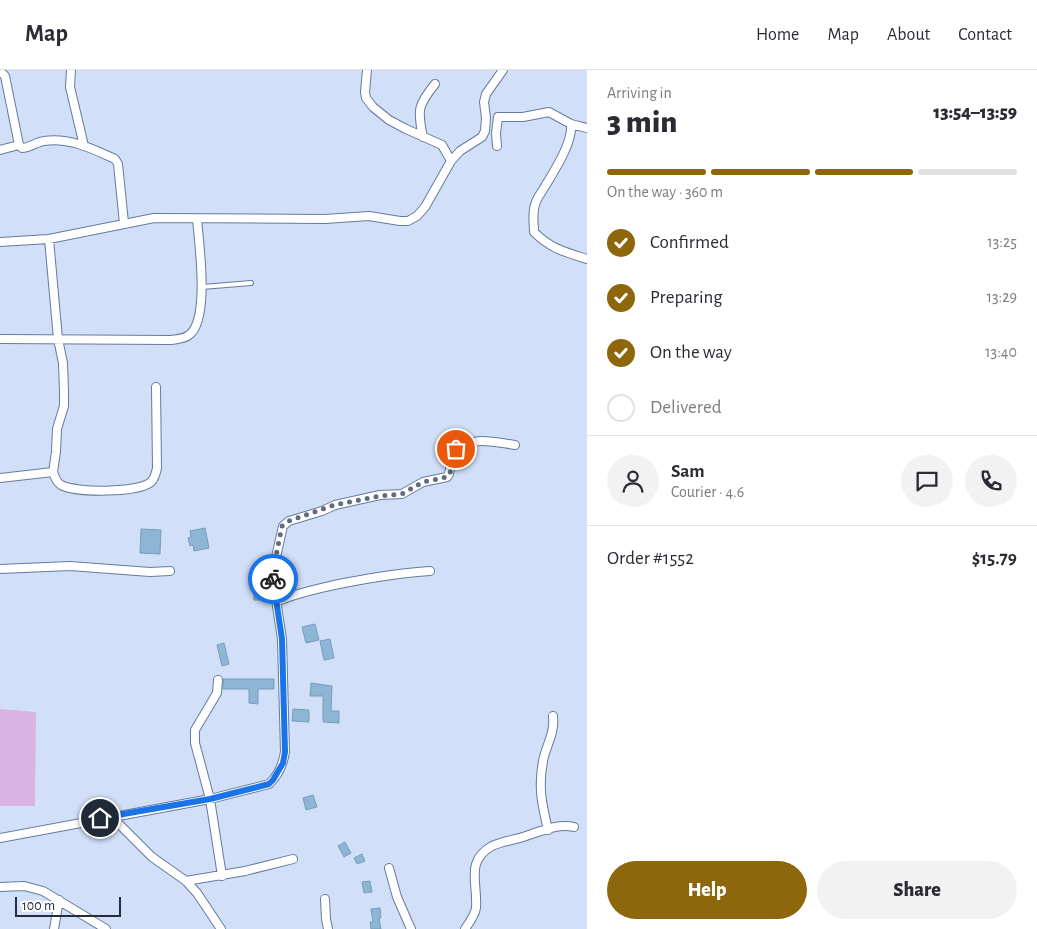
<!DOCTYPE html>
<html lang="en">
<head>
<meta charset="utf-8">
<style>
	body { margin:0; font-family:"Alegreya Sans",sans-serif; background:#f2f2f3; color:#2b2b33; height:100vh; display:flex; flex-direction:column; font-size:19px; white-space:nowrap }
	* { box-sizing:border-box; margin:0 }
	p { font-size:16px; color:#7c7c81 }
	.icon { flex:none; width:28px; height:28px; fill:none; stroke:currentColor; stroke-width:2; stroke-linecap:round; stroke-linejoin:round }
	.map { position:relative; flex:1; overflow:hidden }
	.side { display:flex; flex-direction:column; background:#fff; width:450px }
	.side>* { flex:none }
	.scale { position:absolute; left:15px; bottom:12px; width:106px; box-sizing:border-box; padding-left:5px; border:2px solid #242d3c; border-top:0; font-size:14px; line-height:18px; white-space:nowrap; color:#242d3c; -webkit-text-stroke:4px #fff; paint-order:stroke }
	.pin { position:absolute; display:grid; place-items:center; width:42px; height:42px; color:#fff; margin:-21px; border:2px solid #fff; border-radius:50%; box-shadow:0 1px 5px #0007 }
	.courier { position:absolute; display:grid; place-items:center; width:50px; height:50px; margin:-25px; border:4px solid #1a73e8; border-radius:50%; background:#fff; color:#222; box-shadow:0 1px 6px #0007 }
	.head em { font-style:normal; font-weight:800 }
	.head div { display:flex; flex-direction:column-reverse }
	.head { display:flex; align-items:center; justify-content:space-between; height:85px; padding:0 20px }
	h1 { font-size:32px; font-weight:800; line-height:38px }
	.bar { display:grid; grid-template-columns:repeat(4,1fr); gap:8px 5px; align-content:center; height:60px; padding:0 20px }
	.bar i { height:6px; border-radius:4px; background:#e1e1e2 }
	.bar .selected { background:#8e660b }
	.bar p { grid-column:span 4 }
	.line { display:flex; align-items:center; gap:12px; padding:0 20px; border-top:1px solid #e1e1e2 }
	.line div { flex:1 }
	.round { display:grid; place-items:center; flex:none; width:52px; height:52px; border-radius:26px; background:#f2f2f3 }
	ol { padding:0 20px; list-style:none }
	li { display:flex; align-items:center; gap:15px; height:55px }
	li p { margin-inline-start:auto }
	li .icon { padding:5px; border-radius:50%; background:#8e660b; color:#fff; stroke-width:4 }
	li:last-child { color:#7c7c81 }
	li i { width:28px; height:28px; border:2px solid #e1e1e2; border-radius:50% }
	.action { display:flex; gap:10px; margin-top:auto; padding:10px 20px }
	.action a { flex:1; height:58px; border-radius:30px; background:#8e660b; color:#fff; font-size:20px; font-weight:800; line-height:58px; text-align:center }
	.action a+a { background:#f2f2f3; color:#2b2b33 }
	header { display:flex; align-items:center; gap:30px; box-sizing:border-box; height:70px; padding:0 25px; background:#fff; border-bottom:1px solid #e1e1e2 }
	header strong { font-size:24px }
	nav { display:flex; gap:28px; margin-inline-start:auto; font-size:18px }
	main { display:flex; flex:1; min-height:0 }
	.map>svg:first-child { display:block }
	.green { fill:#d9b3e1 }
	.building { fill:#8db6d4; stroke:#769ebb }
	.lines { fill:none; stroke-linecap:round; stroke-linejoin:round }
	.service-casing { stroke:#657a9f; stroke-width:6 }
	.minor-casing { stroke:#657a9f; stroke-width:10 }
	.service { stroke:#fff; stroke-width:4 }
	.minor { stroke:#fff; stroke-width:8 }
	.done { stroke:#616c7e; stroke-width:5; stroke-dasharray:0 9 }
	.route { stroke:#1a73e8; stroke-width:6 }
</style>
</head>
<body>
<header>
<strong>Map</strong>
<nav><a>Home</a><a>Map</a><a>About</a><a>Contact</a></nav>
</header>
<main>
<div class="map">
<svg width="587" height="859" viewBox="0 0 587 859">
	<rect width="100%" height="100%" fill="#d1e0f8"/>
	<path class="green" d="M0 639 36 642 35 736H0Z"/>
	<path class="building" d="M205 458 209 478 194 481 193 475 190 476 188 468 191 467 190 461Z
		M141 459 161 460 160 484 140 483Z
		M254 511H264V530H254Z
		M315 554 319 570 306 573 302 557Z
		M330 569 334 588 324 590 320 571Z
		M224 573 229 594 222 596 217 575Z
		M223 609H274V619H258V634L249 633V619H223Z
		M311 613 332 616 331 641H339V653L323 652V626H310Z
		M293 639 309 640V652L292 651Z
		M313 725 317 737 306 740 303 728Z
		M345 772 351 783 344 787 338 776Z
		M362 784 365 791 357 794 354 788Z
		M370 811 372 822 364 823 362 812Z
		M380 838 381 848H379L381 859H371L370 852H373L371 839Z"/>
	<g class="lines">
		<g class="service-casing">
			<path id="service" d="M202 217 251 213"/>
		</g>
		<g class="minor-casing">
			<path id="minor" d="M71 0 70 17 84 76
				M367 0 365 22 366 28 373 37 389 50 406 59 442 75 451 91
				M0 1 5 6 19 75 22 78C30 78 36 72 44 71 69 67 93 79 115 89L118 94 124 153
				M571 54 587 58
				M423 67C417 40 418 35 435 14
				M497 76 496 63 498 47H523L549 42 571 54C573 73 554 101 544 118 541 123 536 129 535 135 532 144 534 153 534 162 551 179 565 182 587 189
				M0 80 19 75
				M0 172 49 169 154 148 325 149 369 146 400 151H408L417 146 425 137 451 91 460 81 482 67 485 61 486 48 484 32 486 24 503 0
				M0 269 171 270C177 269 184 269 189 265 210 250 199 173 197 149
				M53 402C55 407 56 412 61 415 76 423 138 423 151 412 155 408 156 403 157 398L156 317
				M0 408 53 402 56 382 57 359 64 336V321L63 293 58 269 49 169
				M0 499 70 496 150 502 170 501
				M276 532C296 523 317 519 339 514 369 508 399 503 430 501
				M218 610 217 623 195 660V673L210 729 222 806
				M111 746 152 787 186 811 197 823 221 859
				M548 760C542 734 538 718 543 691 546 675 555 664 553 646
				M0 768 210 729 269 714C278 706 283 694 285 682L282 569 273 510 274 496 283 456 289 451 322 441 335 435 380 425 402 424 423 412 447 407 449 404 453 382C470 365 494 372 515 375
				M389 798 397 827 411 859
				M186 811 245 801 293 789
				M0 817 24 816 43 821 106 859
				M325 829 326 849 328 859
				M54 859 59 830
				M465 859C469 853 475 845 476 838 478 813 465 791 492 776 502 771 515 770 526 766 541 761 559 753 574 757"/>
		</g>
		<use href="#service" class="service"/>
		<use href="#minor" class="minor"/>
	</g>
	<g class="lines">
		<path class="done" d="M273 509 274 496 282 456 289 451 334 435 380 426 402 424 423 412 447 407 450 404 453 382 456 379"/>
		<path class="route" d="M100 748 210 729 269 714 273 710 283 693 285 682 282 569 273 509"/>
	</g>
</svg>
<div class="scale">100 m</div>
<div class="pin" style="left:456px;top:379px;background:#ea580c"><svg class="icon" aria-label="bag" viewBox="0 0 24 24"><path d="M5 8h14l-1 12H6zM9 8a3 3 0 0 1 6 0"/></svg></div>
<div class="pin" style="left:100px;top:748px;background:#1f2937"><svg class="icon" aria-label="home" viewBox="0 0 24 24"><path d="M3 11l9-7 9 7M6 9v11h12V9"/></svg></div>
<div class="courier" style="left:273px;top:509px"><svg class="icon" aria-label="bike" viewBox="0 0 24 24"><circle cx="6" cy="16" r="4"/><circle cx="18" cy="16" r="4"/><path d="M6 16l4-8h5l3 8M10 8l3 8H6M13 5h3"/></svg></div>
</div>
<section class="side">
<div class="head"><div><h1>3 min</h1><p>Arriving in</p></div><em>13:54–13:59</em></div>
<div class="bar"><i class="selected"></i><i class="selected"></i><i class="selected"></i><i></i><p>On the way · 360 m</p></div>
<ol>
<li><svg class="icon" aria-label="check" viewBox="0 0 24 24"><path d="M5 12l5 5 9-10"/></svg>Confirmed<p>13:25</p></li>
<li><svg class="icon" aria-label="check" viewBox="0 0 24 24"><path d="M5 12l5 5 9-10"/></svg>Preparing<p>13:29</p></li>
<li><svg class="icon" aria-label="check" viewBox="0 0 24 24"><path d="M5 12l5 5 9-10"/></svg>On the way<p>13:40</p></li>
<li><i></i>Delivered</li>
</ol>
<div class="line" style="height:90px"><a class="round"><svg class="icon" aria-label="person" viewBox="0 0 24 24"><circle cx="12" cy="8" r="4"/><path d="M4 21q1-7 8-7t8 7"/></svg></a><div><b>Sam</b><p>Courier · 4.6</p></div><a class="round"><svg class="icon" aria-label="chat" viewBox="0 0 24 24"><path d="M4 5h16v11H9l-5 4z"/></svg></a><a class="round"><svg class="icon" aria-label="phone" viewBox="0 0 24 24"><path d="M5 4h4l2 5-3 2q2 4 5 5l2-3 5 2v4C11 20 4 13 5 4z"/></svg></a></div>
<div class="line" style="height:65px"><div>Order #1552</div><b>$15.79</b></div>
<div class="action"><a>Help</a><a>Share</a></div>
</section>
</main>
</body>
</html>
